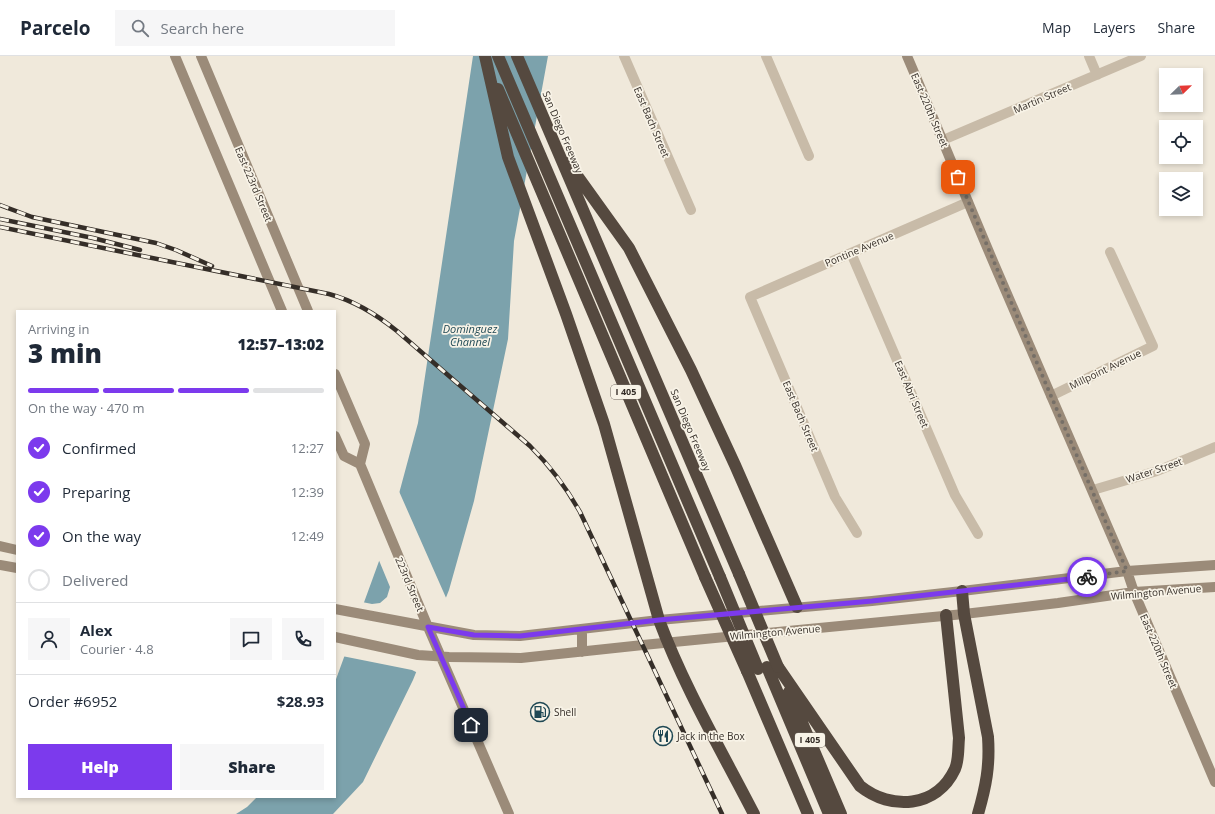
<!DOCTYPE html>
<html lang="en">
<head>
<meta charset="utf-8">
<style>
	body { margin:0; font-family:"Open Sans",sans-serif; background:#f6f6f7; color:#1f2937; height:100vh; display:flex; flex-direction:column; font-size:15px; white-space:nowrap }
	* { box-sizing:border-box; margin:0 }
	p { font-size:13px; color:#747a83 }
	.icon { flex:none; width:22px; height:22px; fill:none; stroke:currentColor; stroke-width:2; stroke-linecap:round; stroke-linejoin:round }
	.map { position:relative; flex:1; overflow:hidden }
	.sheet { position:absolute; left:16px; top:254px; width:320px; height:488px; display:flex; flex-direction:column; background:#fff; border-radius:0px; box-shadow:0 2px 6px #0003 }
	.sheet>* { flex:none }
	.needle { width:26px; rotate:67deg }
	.tools { position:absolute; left:1159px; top:12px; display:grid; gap:8px }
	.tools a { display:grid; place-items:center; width:44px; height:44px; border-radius:0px; background:#fff; box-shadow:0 2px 6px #0003; font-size:20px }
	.pin { position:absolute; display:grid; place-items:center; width:34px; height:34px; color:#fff; margin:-17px; border-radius:8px; box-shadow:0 2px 6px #0006 }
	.courier { position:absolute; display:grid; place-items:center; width:40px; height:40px; margin:-20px; border:3px solid #7c3aed; border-radius:50%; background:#fff; color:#222; box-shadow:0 1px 5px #0007 }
	.overview em { font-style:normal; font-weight:800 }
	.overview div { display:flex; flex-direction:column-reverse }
	.overview { display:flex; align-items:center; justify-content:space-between; height:68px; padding:0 12px }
	h1 { font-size:26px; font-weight:800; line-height:30px }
	.bar { display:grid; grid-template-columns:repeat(4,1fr); gap:6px 4px; align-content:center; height:48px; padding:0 12px }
	.bar i { height:5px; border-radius:3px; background:#e0e1e3 }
	.bar .active { background:#7c3aed }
	.bar p { grid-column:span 4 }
	.line { display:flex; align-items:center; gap:10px; padding:0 12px; border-top:1px solid #e0e1e3 }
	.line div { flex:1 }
	.round { display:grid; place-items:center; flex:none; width:42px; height:42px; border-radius:0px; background:#f6f6f7 }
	ol { padding:0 12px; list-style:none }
	li { display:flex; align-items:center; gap:12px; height:44px }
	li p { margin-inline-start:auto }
	li .icon { padding:4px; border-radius:50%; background:#7c3aed; color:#fff; stroke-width:4 }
	li:last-child { color:#747a83 }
	li i { width:22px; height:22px; border:2px solid #e0e1e3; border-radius:50% }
	.action { display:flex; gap:8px; margin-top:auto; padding:8px 12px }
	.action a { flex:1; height:46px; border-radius:0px; background:#7c3aed; color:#fff; font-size:16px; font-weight:800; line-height:46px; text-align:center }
	.action a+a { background:#f6f6f7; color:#1f2937 }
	header { display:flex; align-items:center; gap:24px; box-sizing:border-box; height:56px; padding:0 20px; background:#fff; border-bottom:1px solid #e0e1e3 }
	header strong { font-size:19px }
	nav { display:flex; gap:22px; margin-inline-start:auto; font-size:14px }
	.search { width:280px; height:36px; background:#f6f6f7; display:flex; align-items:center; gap:10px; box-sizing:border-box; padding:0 14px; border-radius:0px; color:#747a83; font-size:15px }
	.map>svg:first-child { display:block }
	.water { fill:#7ca2ac }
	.pier { fill:#f0e9db }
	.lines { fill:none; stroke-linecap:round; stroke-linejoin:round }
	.street { stroke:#c8bba8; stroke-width:10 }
	.secondary { stroke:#9b8b79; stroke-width:10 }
	.highway { stroke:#55493f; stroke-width:12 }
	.rail-casing { stroke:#352e28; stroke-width:4.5 }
	.rail { stroke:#f8f3e7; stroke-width:3; stroke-dasharray:9; stroke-linecap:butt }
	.highway-bridge { stroke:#55493f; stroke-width:12 }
	.done { stroke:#766f67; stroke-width:4; stroke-dasharray:0 7.2 }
	.route { stroke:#7c3aed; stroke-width:5 }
	.labels { text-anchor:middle; stroke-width:3.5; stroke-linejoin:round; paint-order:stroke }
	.shield { fill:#f8f3e7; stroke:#706961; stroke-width:1 }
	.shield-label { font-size:9px; font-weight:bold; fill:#352e28 }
	.street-label { font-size:10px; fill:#352e28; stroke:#f8f3e7 }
	.poi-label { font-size:10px; fill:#352e28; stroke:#f8f3e7; text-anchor:start }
	.water-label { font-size:11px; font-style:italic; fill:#1f4854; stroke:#f8f3e7 }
</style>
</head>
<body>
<header>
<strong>Parcelo</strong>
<div class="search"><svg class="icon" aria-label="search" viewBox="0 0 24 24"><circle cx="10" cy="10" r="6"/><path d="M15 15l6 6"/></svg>Search here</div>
<nav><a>Map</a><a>Layers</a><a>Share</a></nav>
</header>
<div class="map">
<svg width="1215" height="758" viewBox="0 0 1215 758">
	<rect width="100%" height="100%" fill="#f0e9db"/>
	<path class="water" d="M473 0H548L514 185 508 283 474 445 449 534 413 624 363 726 333 758H236L247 751 257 741H335V626L386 486 418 367Z"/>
	<path class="pier" d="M398 433 447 544 418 617 412 614 342 600 362 546 372 548 380 547 387 541 390 531 378 502 384 485Z"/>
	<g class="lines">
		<path class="street" d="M624 0 691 154
			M766 0 809 100
			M1089 0 1097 19
			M943 84 1141 0
			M851 197 955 439 978 478
			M1051 340 1153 290 1110 196
			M1093 434 1157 415 1215 391
			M857 477 835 441 750 241 968 146"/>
		<path class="secondary" d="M175 0 282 255
			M201 0 308 255
			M907 0C938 72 967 145 998 217 1038 310 1079 403 1119 497L1127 515 1134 536 1215 726
			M335 318 365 388 360 408 428 571 509 758
			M335 380 344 400 360 408
			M0 490 17 494
			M0 509 17 512
			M335 553 474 579 520 580 659 564 872 545 962 535 1127 515 1215 509
			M335 581 418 599 449 601 521 602 643 589 964 558 1058 547 1134 536 1215 531
			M582 596V573"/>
		<path class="highway" d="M485 0 508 101 566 258 604 368 659 564C684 631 721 694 754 758
			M498 0 720 521
			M517 0 739 518
			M498 33 705 521
			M568 107 629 192 691 314 735 409 797 551
			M962 535 964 558 988 681C990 710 986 730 978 758
			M767 611 829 758
			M778 611 860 730C891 755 937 752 955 713 959 704 958 692 959 682L946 559
			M747 615 808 758
			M789 636 841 758"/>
		<g class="rail-casing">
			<path id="rail" d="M0 149 32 161 156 187 176 194 212 210
				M0 163 93 182 140 194
				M0 171 329 238C355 245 376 258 397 275L530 390C550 410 566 431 580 456L722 758"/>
		</g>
		<use href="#rail" class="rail"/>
		<path class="highway-bridge" d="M739 518 778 611
			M705 521 747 615
			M720 521 758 613"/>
	</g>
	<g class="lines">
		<path class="done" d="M958 121 1051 340 1127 515 1087 521"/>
		<path class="route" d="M471 669 428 571 474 579 520 580 659 564 872 545 1087 521"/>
	</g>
	<defs>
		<g id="fuel-ring" transform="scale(1)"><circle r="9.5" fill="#f8f3e7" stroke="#1f4854" stroke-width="1.5"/><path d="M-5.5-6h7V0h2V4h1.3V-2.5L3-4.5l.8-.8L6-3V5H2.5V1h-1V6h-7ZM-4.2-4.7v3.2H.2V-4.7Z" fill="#1f4854"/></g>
		<g id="restaurant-ring" transform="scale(1)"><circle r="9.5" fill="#f8f3e7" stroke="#1f4854" stroke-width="1.5"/><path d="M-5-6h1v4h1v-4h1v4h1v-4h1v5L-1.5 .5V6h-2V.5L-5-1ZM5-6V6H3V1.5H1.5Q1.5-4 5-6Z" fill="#1f4854"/></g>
	</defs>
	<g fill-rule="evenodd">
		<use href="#fuel-ring" x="540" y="656"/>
		<use href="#restaurant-ring" x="663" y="680"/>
	</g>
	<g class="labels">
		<g class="shield">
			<rect x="611" y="329" width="30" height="14" rx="3"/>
			<rect x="795" y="677" width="30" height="14" rx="3"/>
		</g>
		<g class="shield-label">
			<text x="626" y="339">I 405</text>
			<text x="810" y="687">I 405</text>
		</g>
		<g class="street-label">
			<text transform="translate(1042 42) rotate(-23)" y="4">Martin Street</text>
			<text transform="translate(930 54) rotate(67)" y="4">East 220th Street</text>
			<text transform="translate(652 66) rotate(67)" y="4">East Bach Street</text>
			<text transform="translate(563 76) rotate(67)" y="4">San Diego Freeway</text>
			<text transform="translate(254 128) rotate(67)" y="4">East 223rd Street</text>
			<text transform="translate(859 193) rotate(-23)" y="4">Pontine Avenue</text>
			<text transform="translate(1105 313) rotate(-26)" y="4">Millpoint Avenue</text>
			<text transform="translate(912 338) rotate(67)" y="4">East Abri Street</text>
			<text transform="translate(801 360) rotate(67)" y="4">East Bach Street</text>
			<text transform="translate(691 374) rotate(67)" y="4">San Diego Freeway</text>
			<text transform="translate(1154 414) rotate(-19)" y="4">Water Street</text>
			<text transform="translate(410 528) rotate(67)" y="4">223rd Street</text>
			<text transform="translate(1156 536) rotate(-5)" y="4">Wilmington Avenue</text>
			<text transform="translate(775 576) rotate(-5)" y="4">Wilmington Avenue</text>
			<text transform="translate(1159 595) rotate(67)" y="4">East 220th Street</text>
		</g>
		<g class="poi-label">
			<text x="554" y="660">Shell</text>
			<text x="677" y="684">Jack in the Box</text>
		</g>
		<g class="water-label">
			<text x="470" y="277">Dominguez<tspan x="470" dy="13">Channel</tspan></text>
		</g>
	</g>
</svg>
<div class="tools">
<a><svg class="needle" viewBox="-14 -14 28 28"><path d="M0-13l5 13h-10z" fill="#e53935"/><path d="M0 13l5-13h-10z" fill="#747a83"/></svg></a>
<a><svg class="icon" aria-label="locate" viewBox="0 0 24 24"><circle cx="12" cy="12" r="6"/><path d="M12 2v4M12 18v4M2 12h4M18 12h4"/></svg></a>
<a><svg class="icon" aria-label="layers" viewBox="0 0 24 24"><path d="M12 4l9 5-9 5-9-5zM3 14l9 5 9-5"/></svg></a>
</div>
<div class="pin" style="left:958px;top:121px;background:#ea580c"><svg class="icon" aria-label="bag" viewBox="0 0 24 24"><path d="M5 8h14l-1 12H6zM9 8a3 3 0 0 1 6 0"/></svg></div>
<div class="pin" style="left:471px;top:669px;background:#1f2937"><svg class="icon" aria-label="home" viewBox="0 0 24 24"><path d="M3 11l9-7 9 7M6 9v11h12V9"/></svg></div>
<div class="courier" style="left:1087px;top:521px"><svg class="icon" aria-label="bike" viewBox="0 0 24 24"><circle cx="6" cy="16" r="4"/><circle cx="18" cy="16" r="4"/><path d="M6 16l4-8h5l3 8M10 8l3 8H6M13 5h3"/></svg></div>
<section class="sheet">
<div class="overview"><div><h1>3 min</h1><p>Arriving in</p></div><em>12:57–13:02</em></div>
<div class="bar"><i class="active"></i><i class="active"></i><i class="active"></i><i></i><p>On the way · 470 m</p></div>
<ol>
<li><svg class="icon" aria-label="check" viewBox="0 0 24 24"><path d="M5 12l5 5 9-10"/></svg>Confirmed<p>12:27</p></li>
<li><svg class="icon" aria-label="check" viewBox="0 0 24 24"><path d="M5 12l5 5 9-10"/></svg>Preparing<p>12:39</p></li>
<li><svg class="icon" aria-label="check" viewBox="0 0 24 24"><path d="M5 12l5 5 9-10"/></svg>On the way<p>12:49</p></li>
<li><i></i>Delivered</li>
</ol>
<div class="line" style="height:72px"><a class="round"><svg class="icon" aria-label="person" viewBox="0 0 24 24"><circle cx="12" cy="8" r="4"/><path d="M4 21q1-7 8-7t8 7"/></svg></a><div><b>Alex</b><p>Courier · 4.8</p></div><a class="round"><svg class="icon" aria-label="chat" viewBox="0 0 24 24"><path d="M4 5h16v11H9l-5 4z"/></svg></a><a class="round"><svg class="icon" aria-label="phone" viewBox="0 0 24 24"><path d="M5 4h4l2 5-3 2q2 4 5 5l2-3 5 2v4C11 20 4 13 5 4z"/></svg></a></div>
<div class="line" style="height:52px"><div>Order #6952</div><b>$28.93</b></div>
<div class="action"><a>Help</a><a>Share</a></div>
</section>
</div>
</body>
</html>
